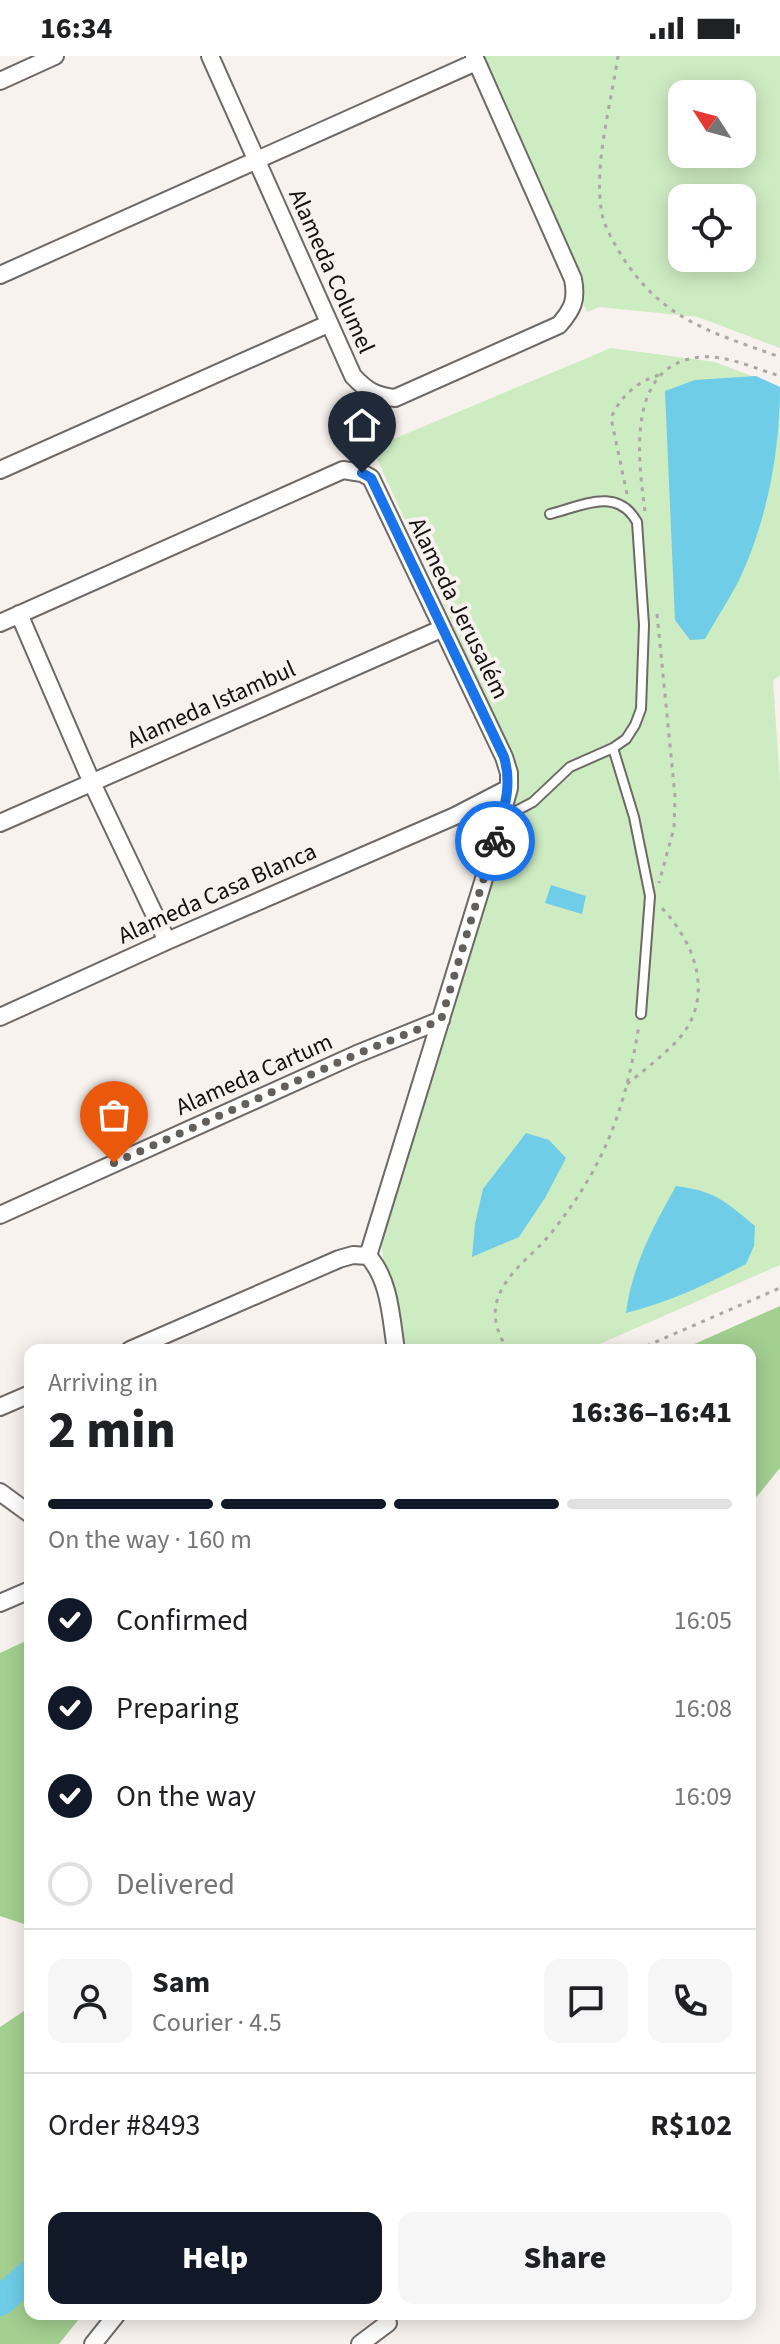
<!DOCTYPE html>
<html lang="en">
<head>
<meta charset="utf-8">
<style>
	body { margin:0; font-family:"Source Sans 3",sans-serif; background:#f6f6f6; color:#202124; height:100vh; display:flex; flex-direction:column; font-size:30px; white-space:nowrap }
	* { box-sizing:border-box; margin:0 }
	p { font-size:26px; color:#757577 }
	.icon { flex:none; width:44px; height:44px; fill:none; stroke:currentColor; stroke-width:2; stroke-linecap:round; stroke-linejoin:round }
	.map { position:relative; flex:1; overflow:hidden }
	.side { position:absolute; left:24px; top:1288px; width:732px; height:976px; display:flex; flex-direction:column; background:#fff; border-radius:16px; box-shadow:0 4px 20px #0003 }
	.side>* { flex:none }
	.needle { width:52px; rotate:306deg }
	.fabs { position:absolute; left:668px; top:24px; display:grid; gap:16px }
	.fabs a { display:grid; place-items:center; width:88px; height:88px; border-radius:16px; background:#fff; box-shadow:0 4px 20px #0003; font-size:40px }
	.pin { position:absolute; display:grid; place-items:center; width:68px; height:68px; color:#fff; margin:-82px -34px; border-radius:50% 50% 50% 0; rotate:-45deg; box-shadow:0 0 8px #0007 }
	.pin .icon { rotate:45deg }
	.courier { position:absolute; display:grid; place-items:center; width:80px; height:80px; margin:-40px; border:6px solid #1a73e8; border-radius:50%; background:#fff; color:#222; box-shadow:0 2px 10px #0007 }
	.overview em { font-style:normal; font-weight:800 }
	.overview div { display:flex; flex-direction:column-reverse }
	.overview { display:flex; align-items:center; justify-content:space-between; height:136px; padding:0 24px }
	h1 { font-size:52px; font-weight:800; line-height:60px }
	.bar { display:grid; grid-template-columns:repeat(4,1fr); gap:12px 8px; align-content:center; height:96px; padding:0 24px }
	.bar i { height:10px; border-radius:6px; background:#e0e0e0 }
	.bar .current { background:#111827 }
	.bar p { grid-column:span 4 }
	.line { display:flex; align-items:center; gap:20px; padding:0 24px; border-top:2px solid #e0e0e0 }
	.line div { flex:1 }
	.round { display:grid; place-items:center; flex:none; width:84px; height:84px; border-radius:16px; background:#f6f6f6 }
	ol { padding:0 24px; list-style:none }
	li { display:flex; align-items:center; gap:24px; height:88px }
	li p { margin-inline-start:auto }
	li .icon { padding:8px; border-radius:50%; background:#111827; color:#fff; stroke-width:4 }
	li:last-child { color:#757577 }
	li i { width:44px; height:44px; border:4px solid #e0e0e0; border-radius:50% }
	.action { display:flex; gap:16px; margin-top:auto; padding:16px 24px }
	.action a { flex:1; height:92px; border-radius:16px; background:#111827; color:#fff; font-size:32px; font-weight:800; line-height:92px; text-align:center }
	.action a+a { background:#f6f6f6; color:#202124 }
	.status { display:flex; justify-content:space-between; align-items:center; height:56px; padding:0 40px; background:#fff; direction:ltr }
	.status svg { height:22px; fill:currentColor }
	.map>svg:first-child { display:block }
	.green { fill:#ceecc2; fill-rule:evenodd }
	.forest { fill:#a3cf91 }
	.water { fill:#6fcde8 }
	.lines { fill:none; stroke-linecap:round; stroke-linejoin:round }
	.river { stroke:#6fcde8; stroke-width:30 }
	.lane-casing { stroke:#6e6966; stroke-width:12 }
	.street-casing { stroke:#6e6966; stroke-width:20 }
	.path { stroke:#aca7a4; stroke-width:3; stroke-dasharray:4 6; stroke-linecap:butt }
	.lane { stroke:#fff; stroke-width:8 }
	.street { stroke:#fff; stroke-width:16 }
	.done { stroke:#625f5d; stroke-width:8; stroke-dasharray:0 14.4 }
	.route { stroke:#1a73e8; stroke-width:10 }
	.labels { text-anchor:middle; stroke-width:8; stroke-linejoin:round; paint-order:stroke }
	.street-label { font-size:24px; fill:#12100f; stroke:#f8f2ee }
</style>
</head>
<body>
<div class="status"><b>16:34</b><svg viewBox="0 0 49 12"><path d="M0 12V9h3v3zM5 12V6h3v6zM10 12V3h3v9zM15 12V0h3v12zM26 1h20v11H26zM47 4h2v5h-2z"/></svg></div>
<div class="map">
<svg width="780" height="2288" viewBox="0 0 780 2288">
	<rect width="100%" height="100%" fill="#f8f2ee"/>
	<path class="green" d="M475 0H780V292L698 261 599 251 587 256ZM682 38H742V98H682ZM682 142H742V202H682Z
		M611 292 715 306 780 331V619L773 625 780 727V1209L586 1294H399L381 1188 517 710 372 392Z"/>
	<path class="forest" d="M780 1250V1412L750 1449V1294H681Z
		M30 1583V1870L0 1860V1597Z
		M30 1951V2258H83L59 2288H0V1971Z"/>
	<path class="water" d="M756 320 780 331C780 395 767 466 739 524 729 544 716 563 705 583L690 584 675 564 665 335 695 324Z
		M551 829 586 840 582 858 545 847Z
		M526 1077 549 1084 566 1102 545 1142 519 1181 472 1201 475 1168 483 1133Z
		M676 1130C715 1135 725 1145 755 1170L754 1190 746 1208C707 1228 670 1246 626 1257 632 1210 653 1171 676 1130Z"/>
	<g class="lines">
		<path class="river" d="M0 2245 30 2219"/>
		<g class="lane-casing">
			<path id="lane" d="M613 692 634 761 650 840 641 958
				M503 762 533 746 570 711 613 692 626 683 635 669 641 653 644 569 637 466C617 430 582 450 550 458"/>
		</g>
		<g class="street-casing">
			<path id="street" d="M210 0 353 320C366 334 375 340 395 342L559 269C573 253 577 244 573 223L474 0
				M0 25 55 0
				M0 219 476 6
				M0 414 328 268
				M19 558 92 727 167 885
				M0 567 343 414 362 417 371 422 504 701 509 717V732L483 826 368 1200
				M0 767 441 573
				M0 961 167 885 455 760 509 732
				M0 1159 357 998 441 964
				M368 1200C390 1224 391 1262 396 1294
				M130 1294 339 1203 353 1199 368 1200
				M0 1351 30 1338
				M0 1436 30 1458
				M0 1547 30 1534
				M93 2288 117 2258
				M360 2288 388 2267"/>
		</g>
		<path class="path" d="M618 0C611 48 593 111 602 158 605 172 613 185 620 197 661 264 711 276 780 301
			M627 438 611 362C621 339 638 325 662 318
			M645 455C638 403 625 307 702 301 727 299 756 313 780 320
			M657 558 675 740 674 772 659 827
			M627 1028C643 1015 660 1002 674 988 716 946 698 891 662 852
			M508 1294C498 1279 491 1260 498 1242 508 1214 534 1199 552 1176 605 1109 625 1054 639 969
			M637 1294 780 1232"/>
		<use href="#lane" class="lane"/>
		<use href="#street" class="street"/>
	</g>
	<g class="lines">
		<path class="done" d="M114 1107 357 998 441 964 495 785"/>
		<path class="route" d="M362 417 371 422 504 701C513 731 503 756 495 785"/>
	</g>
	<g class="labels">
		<g class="street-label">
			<text transform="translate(332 215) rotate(66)" y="8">Alameda Columel</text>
			<text transform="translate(459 552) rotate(64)" y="8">Alameda Jerusalém</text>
			<text transform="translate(211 648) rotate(-24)" y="8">Alameda Istambul</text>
			<text transform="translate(217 837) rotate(-24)" y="8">Alameda Casa Blanca</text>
			<text transform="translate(254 1018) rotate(-24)" y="8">Alameda Cartum</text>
		</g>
	</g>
</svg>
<div class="fabs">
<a><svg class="needle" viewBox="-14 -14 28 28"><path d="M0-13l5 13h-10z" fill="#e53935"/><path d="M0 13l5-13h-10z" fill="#757577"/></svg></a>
<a><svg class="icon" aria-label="locate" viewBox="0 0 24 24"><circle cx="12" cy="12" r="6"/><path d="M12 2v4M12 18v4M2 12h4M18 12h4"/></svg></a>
</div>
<div class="pin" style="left:114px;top:1107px;background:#ea580c"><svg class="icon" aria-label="bag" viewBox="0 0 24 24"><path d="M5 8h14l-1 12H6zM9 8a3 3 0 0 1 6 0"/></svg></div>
<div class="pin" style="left:362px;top:417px;background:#1f2937"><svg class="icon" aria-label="home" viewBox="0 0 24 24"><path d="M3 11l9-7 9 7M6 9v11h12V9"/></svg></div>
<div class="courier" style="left:495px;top:785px"><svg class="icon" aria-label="bike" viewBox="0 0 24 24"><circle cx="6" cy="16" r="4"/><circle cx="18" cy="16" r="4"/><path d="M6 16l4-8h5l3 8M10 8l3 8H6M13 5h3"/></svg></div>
<section class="side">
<div class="overview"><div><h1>2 min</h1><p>Arriving in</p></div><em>16:36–16:41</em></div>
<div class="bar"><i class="current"></i><i class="current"></i><i class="current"></i><i></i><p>On the way · 160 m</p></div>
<ol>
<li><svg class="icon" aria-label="check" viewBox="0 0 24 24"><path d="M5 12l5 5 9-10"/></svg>Confirmed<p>16:05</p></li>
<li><svg class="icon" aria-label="check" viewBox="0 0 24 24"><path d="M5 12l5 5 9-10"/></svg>Preparing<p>16:08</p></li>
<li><svg class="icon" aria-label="check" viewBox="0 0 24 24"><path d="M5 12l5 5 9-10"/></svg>On the way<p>16:09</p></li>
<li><i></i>Delivered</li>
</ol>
<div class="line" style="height:144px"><a class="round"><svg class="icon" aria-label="person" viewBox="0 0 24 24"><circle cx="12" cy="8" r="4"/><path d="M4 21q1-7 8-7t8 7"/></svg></a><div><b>Sam</b><p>Courier · 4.5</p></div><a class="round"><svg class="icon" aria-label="chat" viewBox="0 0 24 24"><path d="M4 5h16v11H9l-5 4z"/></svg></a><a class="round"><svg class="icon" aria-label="phone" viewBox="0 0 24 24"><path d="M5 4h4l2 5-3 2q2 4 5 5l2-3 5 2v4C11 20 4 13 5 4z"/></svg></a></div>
<div class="line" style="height:104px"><div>Order #8493</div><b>R$102</b></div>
<div class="action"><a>Help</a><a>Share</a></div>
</section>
</div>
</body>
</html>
